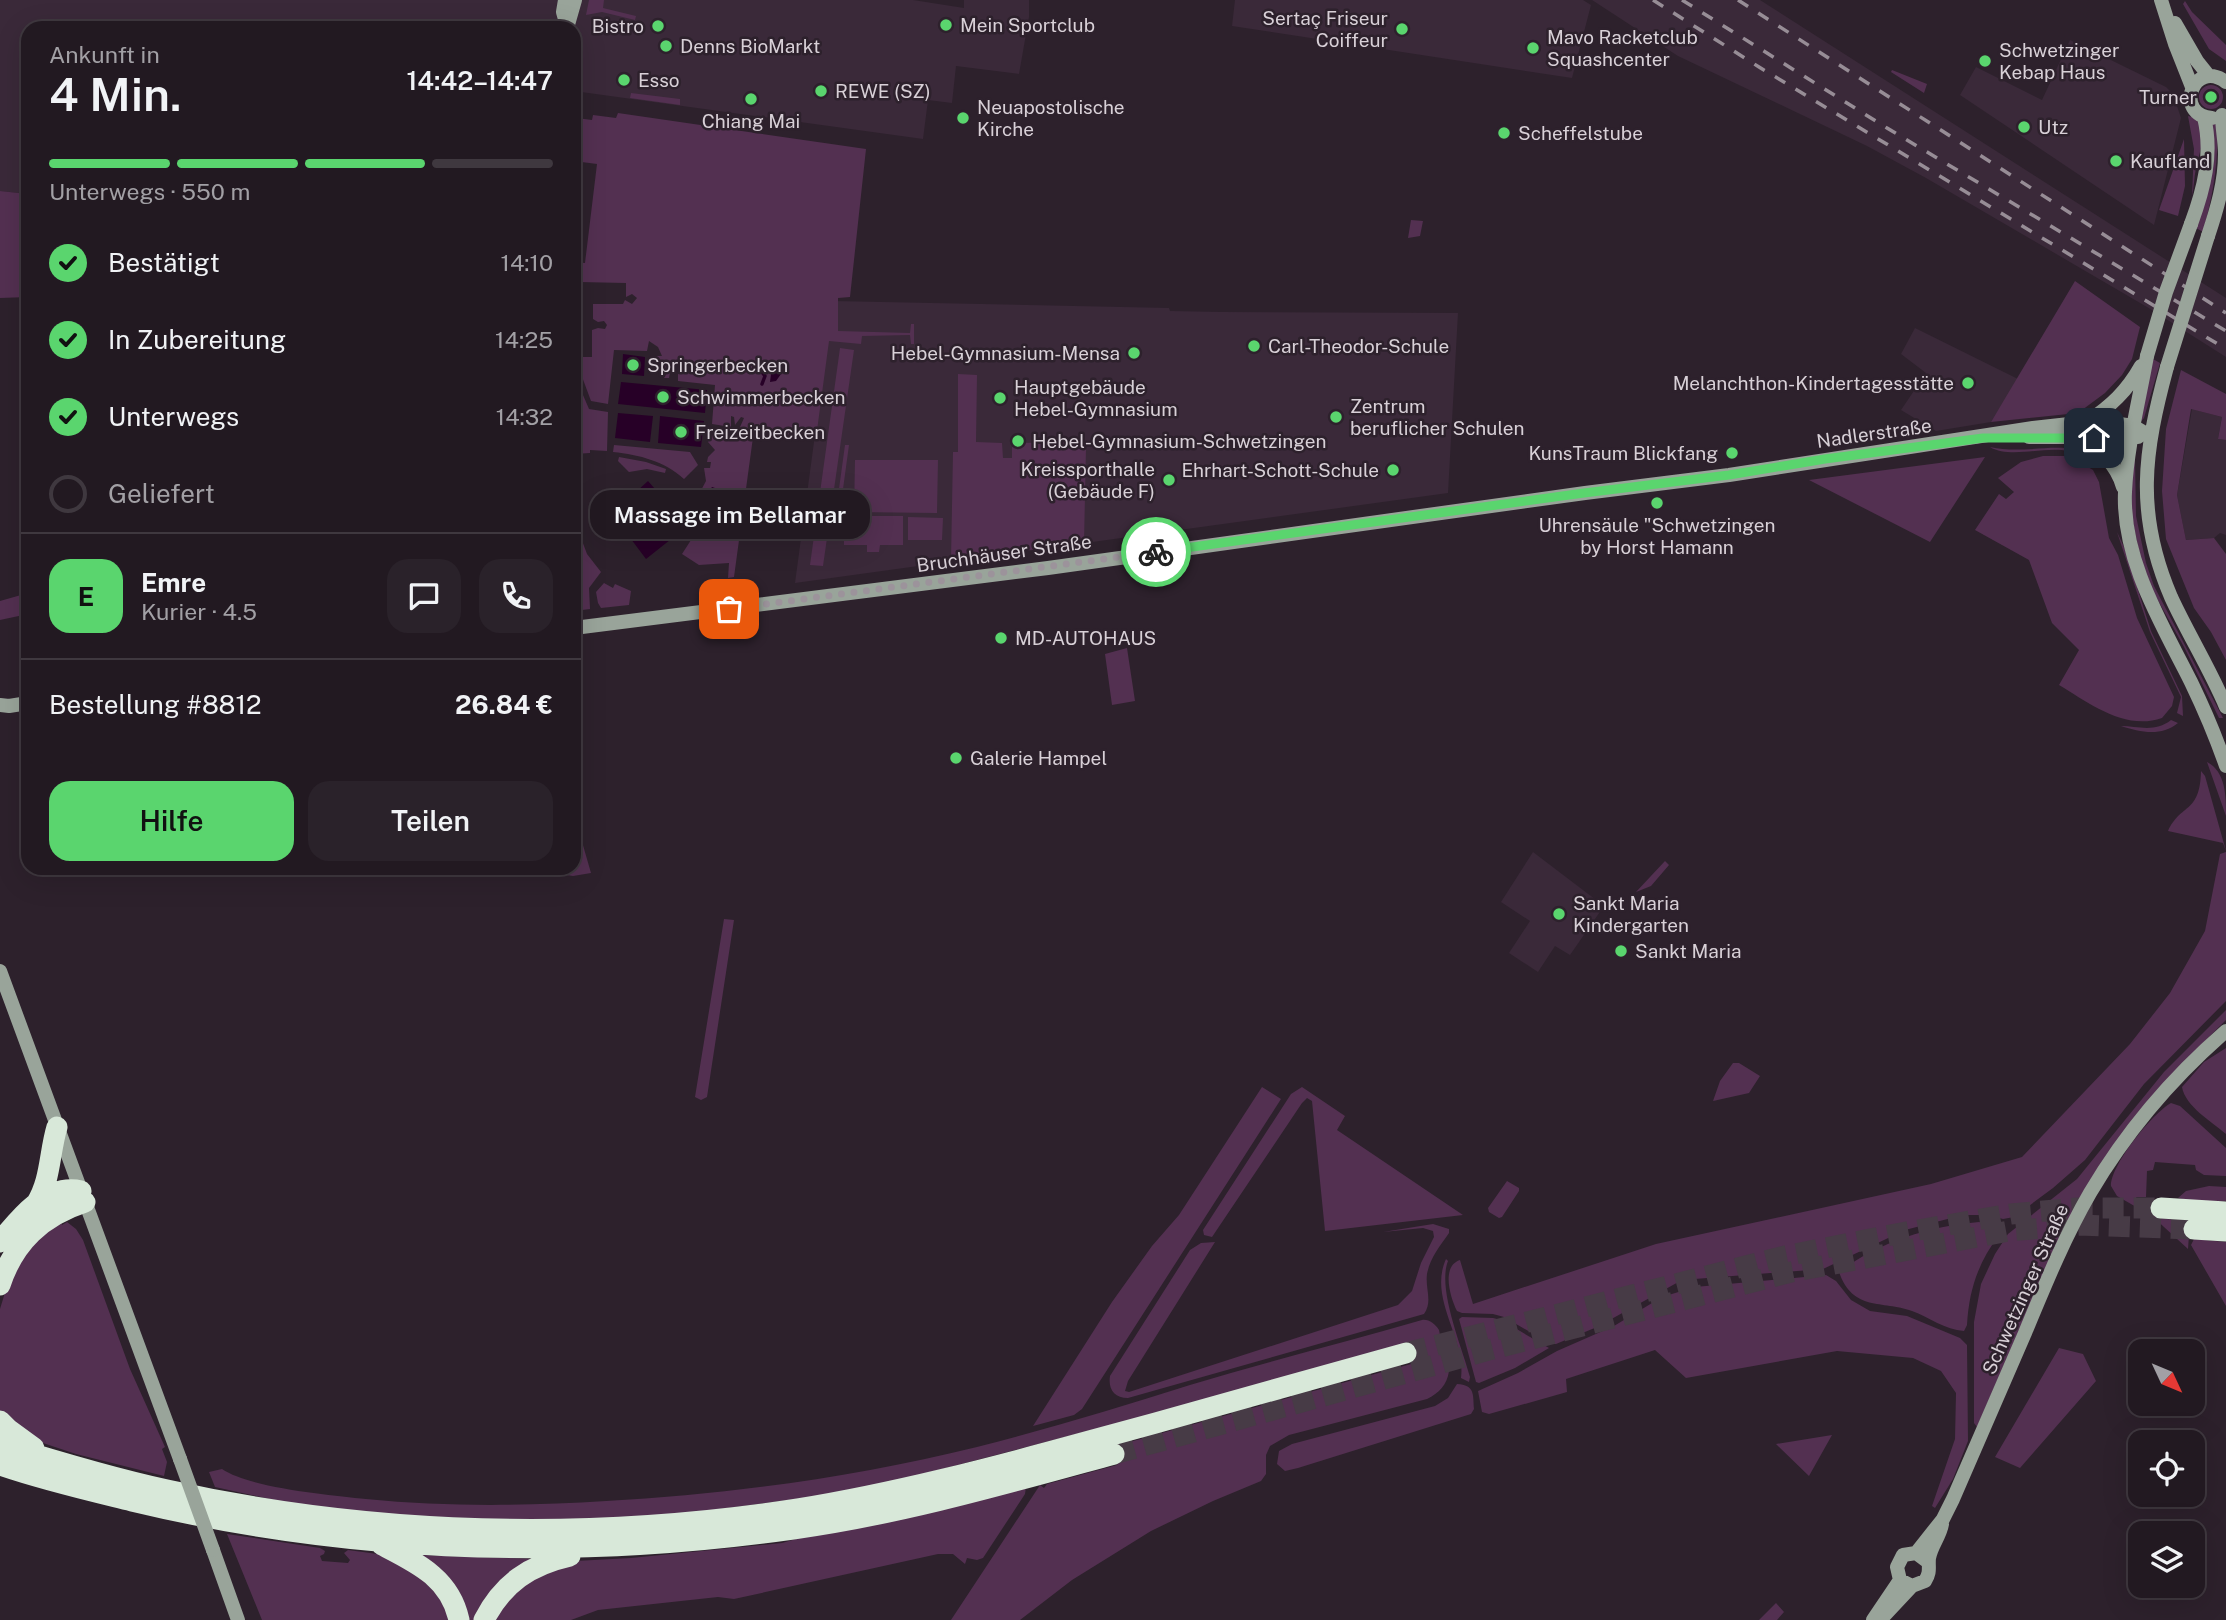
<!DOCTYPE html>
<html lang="de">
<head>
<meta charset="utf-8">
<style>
	body { margin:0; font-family:"Public Sans",sans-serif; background:#2a222a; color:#f1f3f6; height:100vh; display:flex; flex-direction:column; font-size:26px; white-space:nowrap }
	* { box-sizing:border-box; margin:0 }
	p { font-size:23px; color:#a2a0a5 }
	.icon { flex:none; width:38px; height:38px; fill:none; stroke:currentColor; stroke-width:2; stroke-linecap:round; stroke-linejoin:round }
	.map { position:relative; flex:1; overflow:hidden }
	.drawer { position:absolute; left:21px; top:21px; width:560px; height:854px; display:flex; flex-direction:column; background:#221921; border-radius:21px; box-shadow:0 7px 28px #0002,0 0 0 2px #3f383f }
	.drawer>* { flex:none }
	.needle { width:46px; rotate:134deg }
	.fabs { position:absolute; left:2128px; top:1339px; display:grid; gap:14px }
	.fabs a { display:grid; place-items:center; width:77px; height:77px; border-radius:14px; background:#221921; box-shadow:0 7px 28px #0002,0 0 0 2px #3f383f; font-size:35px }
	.pin { position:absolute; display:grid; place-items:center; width:60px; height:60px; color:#fff; margin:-30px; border-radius:14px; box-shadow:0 4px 10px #0006 }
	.courier { position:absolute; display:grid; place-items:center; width:70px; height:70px; margin:-35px; border:5px solid #5ad56e; border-radius:50%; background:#fff; color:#222; box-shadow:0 2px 9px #0007 }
	.bubble { position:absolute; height:49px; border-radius:21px; background:#221921; box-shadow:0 7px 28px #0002,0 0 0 2px #3f383f; font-size:23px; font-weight:600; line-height:49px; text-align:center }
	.head em { font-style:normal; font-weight:600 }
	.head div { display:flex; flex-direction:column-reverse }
	.head { display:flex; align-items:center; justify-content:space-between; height:119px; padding:0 28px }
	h1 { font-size:46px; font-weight:600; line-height:52px }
	.bar { display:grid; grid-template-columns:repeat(4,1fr); gap:10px 7px; align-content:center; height:84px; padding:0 28px }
	.bar i { height:9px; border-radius:5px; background:#3f383f }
	.bar .active { background:#5ad56e }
	.bar p { grid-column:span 4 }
	.line { display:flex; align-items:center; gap:18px; padding:0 28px; border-top:2px solid #3f383f }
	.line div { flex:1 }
	.round { display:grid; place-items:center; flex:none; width:74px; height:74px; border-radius:21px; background:#2a222a }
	ol { padding:0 28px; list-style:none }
	li { display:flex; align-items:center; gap:21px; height:77px }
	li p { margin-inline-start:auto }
	li .icon { padding:7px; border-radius:50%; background:#5ad56e; color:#111; stroke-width:4 }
	li:last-child { color:#a2a0a5 }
	li i { width:38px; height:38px; border:4px solid #3f383f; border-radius:50% }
	.cta { display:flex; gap:14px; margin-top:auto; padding:14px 28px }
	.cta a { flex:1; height:80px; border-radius:21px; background:#5ad56e; color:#111; font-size:28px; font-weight:600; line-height:80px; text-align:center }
	.cta a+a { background:#2a222a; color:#f1f3f6 }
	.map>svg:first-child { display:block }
	.built { fill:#3a2939 }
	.green { fill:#533051 }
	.water { fill:#270027 }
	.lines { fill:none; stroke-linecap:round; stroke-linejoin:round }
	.stream { stroke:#270027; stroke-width:3.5 }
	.highway-tunnel { stroke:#473b46; stroke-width:21; stroke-dasharray:21 10; stroke-linecap:butt }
	.secondary { stroke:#99a49a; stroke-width:14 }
	.highway { stroke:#d8e8d9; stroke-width:21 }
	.rail { stroke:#978d96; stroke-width:3.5; stroke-dasharray:12 12; stroke-linecap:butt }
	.secondary-bridge { stroke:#99a49a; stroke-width:14 }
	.done { stroke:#9c939b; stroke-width:7; stroke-dasharray:0 12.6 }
	.route { stroke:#5ad56e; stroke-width:9 }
	.poi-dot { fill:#5ad56e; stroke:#2d212c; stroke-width:2.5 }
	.labels { text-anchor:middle; stroke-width:5; stroke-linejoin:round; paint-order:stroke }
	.poi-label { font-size:19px; fill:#d8d0d7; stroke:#2d212c; text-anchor:start }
	.street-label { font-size:19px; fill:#d8d0d7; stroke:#2d212c }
</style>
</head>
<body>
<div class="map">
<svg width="2226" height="1620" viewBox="0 0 2226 1620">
	<rect width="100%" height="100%" fill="#2d212c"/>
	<path class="built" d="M0 0H913L964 8V0H1029V17L1019 74 956 66 952 103 928 100 923 139 574 91V28H28V194L0 191Z
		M1235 0H1583L1591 5 1572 78 1232 26Z
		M1592 0H1760L2226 298V357L2147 307 1926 178 1867 146 1678 56Z
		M2070 40 2166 87 2173 94 2181 118 2154 225 1960 95 1976 67 2042 100Z
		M833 301 1169 308 1170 311 1221 312 1458 313 1448 493 795 583Z
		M1915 328 2018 379 1991 422 1936 431 1901 410 1926 373 1901 354Z
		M2192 409 2222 417 2218 439 2226 440V535L2220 533 2214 538 2186 540 2177 495Z
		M1533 852 1604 906 1570 955 1555 946 1538 972 1509 953 1530 921 1501 902Z"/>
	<path class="green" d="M589 0H604L603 8 636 16 635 20 602 12 586 15Z
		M2185 1 2192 12 2226 45V61L2209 49 2183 4Z
		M1892 70 1927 84 1924 93 1891 72Z
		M2199 97a12 12 0 1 1 24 0a12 12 0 1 1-24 0Z
		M631 93 680 99V105L630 98Z
		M618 113 866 149 850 297 838 298V331L910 333 911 324H914V344H911L910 335 862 336 861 344 829 341 816 438 754 430 734 577 728 578 729 563 699 565 682 554 691 540 694 523C708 519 707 505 698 496L706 481 704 468H710L711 462H707L708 457 715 450 708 442 710 432 737 434 744 418 741 417 735 425 734 417 731 416V427L712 424 715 385 678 381V362L672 361 669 378H664L667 372 665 367H650L651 356H662L658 347 649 341 647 351 614 350 608 404 591 401 581 374 580 357H592V330L598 328 605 329 607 325 604 321 598 322 593 319V304H623L625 300 632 304 637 298 632 294 626 297V283L579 282V274H574V262L585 263 597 164 574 161 576 118 592 120 593 115 616 118Z
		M2188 116C2213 121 2199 152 2196 168 2194 178 2194 187 2192 196L2194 149Z
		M2217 123C2219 162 2213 195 2203 232L2196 228 2212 124Z
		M2184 139 2185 186 2178 216 2159 210Z
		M0 191 28 194V297L0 298Z
		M1411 220 1423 221 1420 236 1408 238Z
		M2075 281 2140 327 2132 359 2122 375 2105 393 2078 413 1991 422Z
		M840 348 854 350 823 566 810 565Z
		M2153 359 2160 363 2144 418 2137 426Z
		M2181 370 2226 394V440L2218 439 2222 417 2191 409 2177 495 2186 540 2214 538 2226 554V660L2211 632 2194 608 2166 539 2162 491 2166 429Z
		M574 374 589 409 608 412 607 451 590 450V453L574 454Z
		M958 374 977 375 976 442 1002 443 1003 458H1012V443L1077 442 1086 448 1084 543 951 560 953 452H958Z
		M614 445 690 452 698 465 684 479C664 461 640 455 613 452Z
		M845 445H849L838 526 834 525Z
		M1990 447C2029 456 2065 437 2102 459L2093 464C2085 459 2077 453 2068 451 2044 446 2010 459 1990 447Z
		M2043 456H2070L2093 470 2099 482 2109 538 2118 555 2137 618 2174 697 2172 706 2162 718C2125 731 2089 703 2059 685L2079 650 2052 623 2029 560 1975 530 1999 494 2006 499 2014 492 1998 478 2021 462Z
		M619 457 646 462 666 469 665 473 647 469 629 472 618 461Z
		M1985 457 1930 542 1809 480Z
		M2131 459H2135L2136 516 2146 563 2154 586 2223 718H2219L2184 647 2151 588 2142 565 2132 518Z
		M855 460H938L937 513 854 512Z
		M844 516H903V545H880L879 552H867V545H844Z
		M908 517 943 518 942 540H908Z
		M2117 532 2125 549 2151 631 2182 696 2183 716 2177 713 2181 697 2150 632Z
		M581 538 587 554 601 572 589 588 590 609 574 611V539Z
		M604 583 613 588 615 584 631 591 629 605 601 608 598 603 596 592Z
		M28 593V614L0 620V601Z
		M1127 648 1135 701 1112 705 1105 654Z
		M2171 720 2178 723C2161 737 2140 732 2121 726 2137 726 2155 733 2171 720Z
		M2207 762C2226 772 2226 796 2226 816Z
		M2201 771 2205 776 2226 851 2223 843 2168 831C2181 803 2200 814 2201 771Z
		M574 814 591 873 573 876 536 870 535 868H574Z
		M2226 852V1001L2144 1084 2085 1160 2053 1188 2014 1217 2003 1219 1988 1215H1963L1905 1230 1823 1269 1682 1280 1597 1327 1556 1344H1551L1504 1317 1493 1314 1462 1313 1457 1311C1450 1297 1441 1266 1460 1260L1473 1304 1656 1244 1931 1184 2022 1157 2130 1044 2170 993 2205 931 2220 854Z
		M1665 861 1669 865 1651 886 1636 892Z
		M724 919 734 920 707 1097 701 1100 695 1097Z
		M2226 1010V1020L2192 1054 2083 1192 2054 1249 1977 1427 1974 1423V1322L1981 1284 1995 1254 2008 1234 2077 1179 2164 1072Z
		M2226 1048V1134C2212 1122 2185 1106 2182 1087L2204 1062Z
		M1733 1063H1739L1760 1076 1749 1093 1713 1101 1720 1081Z
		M1262 1087 1281 1099 1082 1409 1074 1415 1033 1426 1112 1302 1152 1246 1179 1215Z
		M1302 1087 1345 1116 1337 1130 1463 1215 1325 1231 1312 1101 1307 1098 1302 1103 1212 1237 1204 1235 1203 1230 1291 1094Z
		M2171 1103 2180 1106 2226 1148V1176L2204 1175 2196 1170 2195 1165 2155 1162 2153 1170 2147 1171 2146 1197H2136L2137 1199 2156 1200V1218L2190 1221 2188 1249 2152 1216 2117 1196 2111 1186C2111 1164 2153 1113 2171 1103Z
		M1507 1181 1519 1188V1191L1502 1217 1499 1218 1489 1212 1488 1208Z
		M2209 1186 2226 1187V1201L2183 1203V1199L2178 1198 2186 1191Z
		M61 1221 62 1225 67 1222 76 1229 83 1240 130 1369 165 1447 162 1449 167 1462 164 1476 76 1454 31 1439 0 1413V1309L7 1286 21 1253Z
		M1979 1222 1996 1225 1999 1235C1978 1263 1969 1290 1967 1325L1964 1331C1945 1330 1929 1317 1912 1311 1882 1300 1853 1312 1839 1272 1879 1242 1930 1226 1979 1222Z
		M1433 1224 1449 1229V1233C1440 1246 1430 1258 1427 1274 1425 1289 1433 1301 1424 1314L1128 1398C1114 1398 1108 1389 1110 1376L1190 1250 1201 1243 1215 1242 1128 1381 1125 1391 1129 1392 1398 1305 1412 1291 1421 1263 1434 1237 1433 1231 1423 1228 1383 1232Z
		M2194 1239 2226 1242V1306L2191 1245Z
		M1446 1259 1448 1261C1437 1289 1462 1347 1470 1377L1469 1382 1461 1378C1466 1338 1428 1299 1446 1259Z
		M1826 1275 1836 1281 1851 1300 1870 1311 1907 1316 1960 1338 1967 1345 1968 1441 1953 1479 1935 1508 1932 1506 1955 1439 1956 1393 1941 1371 1913 1358 1837 1351 1686 1378 1655 1350 1566 1379 1567 1392 1489 1414 1482 1412 1478 1391 1518 1373 1557 1351 1614 1326 1662 1297 1695 1287Z
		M1462 1317 1493 1318 1501 1320 1549 1348 1515 1368 1479 1383 1476 1382 1459 1319Z
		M1422 1320C1429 1319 1435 1324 1439 1330L1447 1371H1449C1447 1385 1439 1393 1427 1399L1289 1435 1270 1446 1266 1455V1474L1261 1481 1213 1501 1151 1531 1072 1580 1020 1620H951L1040 1485 1044 1488 1047 1484 1117 1465 1119 1462 1115 1446 1411 1364 1406 1343 1303 1375 858 1491 652 1518 448 1521 315 1509 215 1487 209 1472 222 1469C250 1488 330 1495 366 1499 446 1507 526 1506 606 1501 731 1494 856 1477 977 1447 1049 1429 1120 1407 1190 1385 1267 1362 1345 1342 1422 1320Z
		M2059 1348 2083 1354 2096 1381 2020 1468 1995 1457Z
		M1457 1384C1475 1385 1473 1394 1474 1409L1471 1414 1298 1468 1285 1471 1277 1464 1279 1451 1292 1444 1435 1406 1448 1398Z
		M1832 1435 1809 1476 1776 1444Z
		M1026 1487 1025 1494 983 1558 977 1560 967 1558 965 1564 953 1554H938L734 1599 718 1597 598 1610 571 1620H490L514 1586 575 1561 631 1558 782 1543 817 1533Z
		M227 1534 320 1548 325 1551 324 1554 320 1556 322 1561 348 1563 350 1560 344 1553 348 1550 385 1555 421 1570 454 1620H262Z
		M419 1555 535 1559 480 1620H463Z
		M1776 1603 1784 1612 1777 1620H1759Z"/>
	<path class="water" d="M623 354 645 357 644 376 622 374Z
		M772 362 779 366 781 374 776 381 770 382 771 374 767 370 766 363Z
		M621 382 707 390 705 413 618 404Z
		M618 413 653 416 650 442 615 438Z
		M660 416 704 421 701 447 658 443Z
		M648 481 662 497 655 504 647 507 646 501 637 491Z
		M712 487 718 489 719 492 706 525 697 532V528C716 515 702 500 712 487Z
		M622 497H628L634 503 628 516 618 507V501Z
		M667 514 680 532 646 559 628 535 642 524 647 530Z"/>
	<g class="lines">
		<path class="stream" d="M761 362V371L765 376 762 384"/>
		<path class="highway-tunnel" d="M1406 1353 1785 1256 1901 1233 2011 1214 2077 1208H2161
			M1114 1454 1489 1350 1791 1272 2009 1231 2080 1225 2194 1229"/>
		<path class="secondary" d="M565 0 563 12 567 26
			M2161 0 2175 44 2192 87
			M2175 23 2197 61 2209 76
			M567 28 575 0
			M2212 118C2173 115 2193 58 2226 82
			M2191 224C2204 189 2213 154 2204 117
			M2208 236C2217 209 2225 182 2225 154 2225 141 2222 128 2222 115
			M2147 356C2139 401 2127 446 2125 492 2122 560 2162 624 2191 682 2204 709 2216 737 2226 766
			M2167 367C2144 452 2135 513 2171 597 2188 634 2210 669 2226 707
			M2087 422C2111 406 2127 391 2141 366
			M2029 437H2138
			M2081 438C2101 452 2116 463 2123 487
			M574 628 1048 568 1585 493 1729 475 2033 428 2087 422 2113 423 2133 426 2150 436
			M0 705 9 706 28 703
			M0 971 180 1459
			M213 1550 238 1620
			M1916 1553 1943 1519 1953 1499C1977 1443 2001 1388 2025 1333 2045 1285 2064 1238 2090 1193 2126 1132 2173 1077 2226 1031
			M1928 1562 1916 1553 1903 1555 1897 1567 1900 1580 1912 1586 1925 1581C1931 1572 1928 1567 1929 1558 1931 1546 1940 1536 1942 1524
			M1882 1618 1912 1586
			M1873 1620 1900 1580"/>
		<path class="highway" d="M36 1204C51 1180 49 1154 57 1127
			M2161 1208 2226 1212
			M2194 1229 2226 1231
			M0 1242C19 1218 47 1183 81 1191
			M0 1285C14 1242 42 1216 85 1202
			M0 1421 8 1429 34 1448
			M0 1444C55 1461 111 1478 167 1490 373 1536 590 1541 798 1509 896 1493 991 1468 1086 1442 1193 1413 1300 1383 1406 1353
			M0 1465C43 1480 87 1490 132 1501 348 1553 572 1560 793 1529 901 1514 1008 1483 1114 1454
			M382 1545C417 1563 450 1578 459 1620
			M484 1620C503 1583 530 1565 570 1556"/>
		<path class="rail" d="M1653 0 1759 67 2226 349
			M1682 0 1887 128 2226 331
			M1738 0 2226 313"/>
		<path class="secondary-bridge" d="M2147 356 2166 292 2191 224
			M2167 367 2208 236
			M180 1459 213 1550"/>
	</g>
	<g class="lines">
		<path class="done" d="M729 609 1156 552"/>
		<path class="route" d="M1156 552 1584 493 1729 475 1825 459 1983 438H2094"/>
	</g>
	<g class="poi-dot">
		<circle cx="946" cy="25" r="7"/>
		<circle cx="658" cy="26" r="7"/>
		<circle cx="1402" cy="29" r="7"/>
		<circle cx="666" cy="46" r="7"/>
		<circle cx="1533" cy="48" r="7"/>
		<circle cx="1985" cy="61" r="7"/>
		<circle cx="624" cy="80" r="7"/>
		<circle cx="821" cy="91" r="7"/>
		<circle cx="2211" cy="97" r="7"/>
		<circle cx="751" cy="99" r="7"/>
		<circle cx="963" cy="118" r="7"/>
		<circle cx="2024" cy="127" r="7"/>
		<circle cx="1504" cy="133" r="7"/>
		<circle cx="2116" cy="161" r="7"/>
		<circle cx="1254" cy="346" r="7"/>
		<circle cx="1134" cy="353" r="7"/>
		<circle cx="633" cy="365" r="7"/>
		<circle cx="1968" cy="383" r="7"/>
		<circle cx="663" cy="397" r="7"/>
		<circle cx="1000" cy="398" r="7"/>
		<circle cx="1336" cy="417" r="7"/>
		<circle cx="681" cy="432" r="7"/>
		<circle cx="1018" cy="441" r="7"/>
		<circle cx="1732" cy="453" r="7"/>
		<circle cx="1393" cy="470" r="7"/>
		<circle cx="1169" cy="480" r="7"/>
		<circle cx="1657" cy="503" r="7"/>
		<circle cx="1001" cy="638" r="7"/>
		<circle cx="956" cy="758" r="7"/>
		<circle cx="1559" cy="914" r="7"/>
		<circle cx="1621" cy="951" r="7"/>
	</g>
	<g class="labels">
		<g class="poi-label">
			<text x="1388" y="25" text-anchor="end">Sertaç Friseur<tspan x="1388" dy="22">Coiffeur</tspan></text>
			<text x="960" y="32">Mein Sportclub</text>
			<text x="644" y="33" text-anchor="end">Bistro</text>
			<text x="1547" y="44">Mavo Racketclub<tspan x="1547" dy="22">Squashcenter</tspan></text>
			<text x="680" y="53">Denns BioMarkt</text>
			<text x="1999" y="57">Schwetzinger<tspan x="1999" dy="22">Kebap Haus</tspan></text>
			<text x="638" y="87">Esso</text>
			<text x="835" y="98">REWE (SZ)</text>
			<text x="2197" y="104" text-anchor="end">Turner</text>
			<text x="977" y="114">Neuapostolische<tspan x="977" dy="22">Kirche</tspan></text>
			<text x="751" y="128" text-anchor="middle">Chiang Mai</text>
			<text x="2038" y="134">Utz</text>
			<text x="1518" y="140">Scheffelstube</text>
			<text x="2130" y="168">Kaufland</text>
			<text x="1268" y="353">Carl-Theodor-Schule</text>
			<text x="1120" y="360" text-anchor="end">Hebel-Gymnasium-Mensa</text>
			<text x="647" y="372">Springerbecken</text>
			<text x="1954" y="390" text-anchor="end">Melanchthon-Kindertagesstätte</text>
			<text x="1014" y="394">Hauptgebäude<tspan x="1014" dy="22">Hebel-Gymnasium</tspan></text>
			<text x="677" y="404">Schwimmerbecken</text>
			<text x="1350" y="413">Zentrum<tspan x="1350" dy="22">beruflicher Schulen</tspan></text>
			<text x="695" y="439">Freizeitbecken</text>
			<text x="1032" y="448">Hebel-Gymnasium-Schwetzingen</text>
			<text x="1718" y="460" text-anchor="end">KunsTraum Blickfang</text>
			<text x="1155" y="476" text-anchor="end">Kreissporthalle<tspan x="1155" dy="22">(Gebäude F)</tspan></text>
			<text x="1379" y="477" text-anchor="end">Ehrhart-Schott-Schule</text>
			<text x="1657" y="532" text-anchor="middle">Uhrensäule "Schwetzingen<tspan x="1657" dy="22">by Horst Hamann</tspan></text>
			<text x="1015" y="645">MD-AUTOHAUS</text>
			<text x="970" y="765">Galerie Hampel</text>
			<text x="1573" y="910">Sankt Maria<tspan x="1573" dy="22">Kindergarten</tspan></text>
			<text x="1635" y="958">Sankt Maria</text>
		</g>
		<g class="street-label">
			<text transform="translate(1874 433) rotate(-8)" y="7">Nadlerstraße</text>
			<text transform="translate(1004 553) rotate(-8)" y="7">Bruchhäuser Straße</text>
			<text transform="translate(2025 1289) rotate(-66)" y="7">Schwetzinger Straße</text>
		</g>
	</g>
</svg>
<div class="fabs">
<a><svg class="needle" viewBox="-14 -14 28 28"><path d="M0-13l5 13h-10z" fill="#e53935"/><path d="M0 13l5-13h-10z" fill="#a2a0a5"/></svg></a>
<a><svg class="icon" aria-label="locate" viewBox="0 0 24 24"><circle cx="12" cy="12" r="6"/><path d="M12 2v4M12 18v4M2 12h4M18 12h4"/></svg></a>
<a><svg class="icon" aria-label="layers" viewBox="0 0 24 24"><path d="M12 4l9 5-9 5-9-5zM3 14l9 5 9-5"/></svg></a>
</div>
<div class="pin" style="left:729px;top:609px;background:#ea580c"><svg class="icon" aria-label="bag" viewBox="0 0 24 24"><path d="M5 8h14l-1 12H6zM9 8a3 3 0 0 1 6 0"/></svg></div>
<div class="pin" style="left:2094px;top:438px;background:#1f2937"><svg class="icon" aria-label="home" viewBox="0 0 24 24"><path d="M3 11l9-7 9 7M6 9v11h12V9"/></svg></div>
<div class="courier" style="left:1156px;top:552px"><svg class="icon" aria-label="bike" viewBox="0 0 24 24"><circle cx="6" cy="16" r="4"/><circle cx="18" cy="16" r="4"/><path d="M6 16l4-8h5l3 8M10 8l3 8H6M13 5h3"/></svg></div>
<div class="bubble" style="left:590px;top:490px;width:280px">Massage im Bellamar</div>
<section class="drawer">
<div class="head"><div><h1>4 Min.</h1><p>Ankunft in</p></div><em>14:42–14:47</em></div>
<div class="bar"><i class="active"></i><i class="active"></i><i class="active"></i><i></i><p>Unterwegs · 550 m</p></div>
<ol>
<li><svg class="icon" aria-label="check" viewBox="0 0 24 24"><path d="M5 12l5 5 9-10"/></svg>Bestätigt<p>14:10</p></li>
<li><svg class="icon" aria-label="check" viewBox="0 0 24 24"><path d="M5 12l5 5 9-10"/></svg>In Zubereitung<p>14:25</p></li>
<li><svg class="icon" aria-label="check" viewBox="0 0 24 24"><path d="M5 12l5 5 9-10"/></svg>Unterwegs<p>14:32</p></li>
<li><i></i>Geliefert</li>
</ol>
<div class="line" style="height:126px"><b class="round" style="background:#5ad56e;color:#111">E</b><div><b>Emre</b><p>Kurier · 4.5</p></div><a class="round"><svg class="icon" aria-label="chat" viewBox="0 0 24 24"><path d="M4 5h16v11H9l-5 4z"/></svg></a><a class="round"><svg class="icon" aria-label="phone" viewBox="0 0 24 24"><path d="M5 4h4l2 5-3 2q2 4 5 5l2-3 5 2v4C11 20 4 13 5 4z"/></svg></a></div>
<div class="line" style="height:91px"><div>Bestellung #8812</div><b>26.84 €</b></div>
<div class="cta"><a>Hilfe</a><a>Teilen</a></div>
</section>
</div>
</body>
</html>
